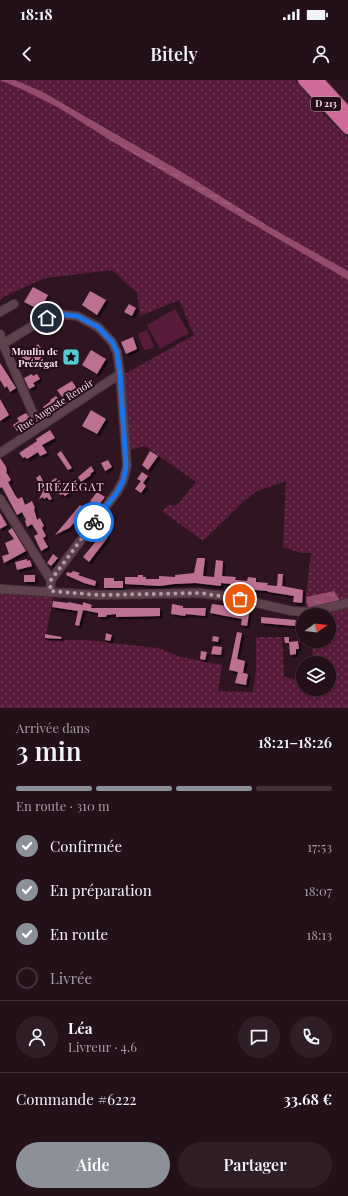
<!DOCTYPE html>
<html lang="fr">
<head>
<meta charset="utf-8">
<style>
	body { margin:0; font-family:"Playfair Display",serif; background:#2f1e26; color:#f1f3f6; height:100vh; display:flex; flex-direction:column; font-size:15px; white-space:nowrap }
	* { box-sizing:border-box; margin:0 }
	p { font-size:13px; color:#a39da2 }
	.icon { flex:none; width:22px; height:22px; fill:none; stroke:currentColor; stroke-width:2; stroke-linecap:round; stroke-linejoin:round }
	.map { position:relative; height:628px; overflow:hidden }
	.sheet { display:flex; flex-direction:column; background:#231019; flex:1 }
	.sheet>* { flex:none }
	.needle { width:26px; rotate:76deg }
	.buttons { position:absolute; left:296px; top:528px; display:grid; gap:8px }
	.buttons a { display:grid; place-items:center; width:40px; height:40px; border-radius:50%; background:#231019; box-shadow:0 1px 3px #0004,0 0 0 1px #403038; font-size:20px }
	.pin { position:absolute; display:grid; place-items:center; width:34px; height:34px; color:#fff; margin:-17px; border:2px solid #fff; border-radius:50%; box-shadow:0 1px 4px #0007 }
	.courier { position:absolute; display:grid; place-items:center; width:40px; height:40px; margin:-20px; border:3px solid #1a73e8; border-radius:50%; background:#fff; color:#222; box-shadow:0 1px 5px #0007 }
	.head em { font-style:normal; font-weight:600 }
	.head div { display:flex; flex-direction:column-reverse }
	.head { display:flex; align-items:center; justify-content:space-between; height:68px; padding:0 16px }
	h1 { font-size:26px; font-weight:600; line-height:30px }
	.bar { display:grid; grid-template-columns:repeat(4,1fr); gap:6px 4px; align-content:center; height:48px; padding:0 16px }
	.bar i { height:5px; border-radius:3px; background:#403038 }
	.bar .active { background:#8c9099 }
	.bar p { grid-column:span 4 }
	.line { display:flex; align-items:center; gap:10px; padding:0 16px; border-top:1px solid #403038 }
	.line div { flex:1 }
	.round { display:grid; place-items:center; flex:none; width:42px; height:42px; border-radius:21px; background:#2f1e26 }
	ol { padding:0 16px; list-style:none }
	li { display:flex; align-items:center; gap:12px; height:44px }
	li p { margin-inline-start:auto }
	li .icon { padding:4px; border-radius:50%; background:#8c9099; color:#fff; stroke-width:4 }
	li:last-child { color:#a39da2 }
	li i { width:22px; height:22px; border:2px solid #403038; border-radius:50% }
	.action { display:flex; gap:8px; margin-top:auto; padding:8px 16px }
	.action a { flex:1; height:46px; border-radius:24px; background:#8c9099; color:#fff; font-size:16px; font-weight:600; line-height:46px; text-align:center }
	.action a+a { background:#2f1e26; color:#f1f3f6 }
	.status { display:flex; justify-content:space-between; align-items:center; height:28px; padding:0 20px; background:#231019; direction:ltr }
	.status svg { height:11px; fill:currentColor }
	header { display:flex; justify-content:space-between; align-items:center; height:52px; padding:0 16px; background:#231019; font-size:18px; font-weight:600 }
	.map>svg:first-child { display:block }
	.grass { fill:url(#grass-dots) }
	.pitch { fill:#591b3b }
	.water { fill:url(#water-ripples) }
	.building { fill:#bc6f92; filter:url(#shadow) }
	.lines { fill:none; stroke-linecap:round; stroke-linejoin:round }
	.minor-casing { stroke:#48343c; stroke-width:10 }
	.highway-casing { stroke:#48343c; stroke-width:14 }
	.minor { stroke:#60424f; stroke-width:8 }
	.highway { stroke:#cf6a9a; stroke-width:12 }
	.done { stroke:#b29ca5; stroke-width:4; stroke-dasharray:0 7.2 }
	.route { stroke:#1a73e8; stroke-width:5 }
	.labels { text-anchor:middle; stroke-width:4; stroke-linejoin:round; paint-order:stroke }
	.shield { fill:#250c18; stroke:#b9a4ac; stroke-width:1 }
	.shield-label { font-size:9px; font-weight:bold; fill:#f8e5ec }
	.poi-label { font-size:10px; font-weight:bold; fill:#f8e5ec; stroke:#250c18; text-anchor:end }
	.street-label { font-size:10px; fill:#f8e5ec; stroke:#250c18 }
	.quarter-label { font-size:12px; letter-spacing:1px; fill:#fad4e3; stroke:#250c18 }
</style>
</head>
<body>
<div class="status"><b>18:18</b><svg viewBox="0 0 49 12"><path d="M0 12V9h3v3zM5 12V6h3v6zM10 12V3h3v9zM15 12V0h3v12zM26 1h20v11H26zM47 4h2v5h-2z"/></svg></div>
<header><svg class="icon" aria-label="back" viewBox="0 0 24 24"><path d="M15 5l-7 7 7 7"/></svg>Bitely<svg class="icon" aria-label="person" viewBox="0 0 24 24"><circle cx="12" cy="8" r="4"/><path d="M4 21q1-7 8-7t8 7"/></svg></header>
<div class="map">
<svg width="348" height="628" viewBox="0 0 348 628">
	<defs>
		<pattern id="grass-dots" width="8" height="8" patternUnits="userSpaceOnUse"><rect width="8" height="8" fill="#591b3b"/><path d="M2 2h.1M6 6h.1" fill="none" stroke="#723c58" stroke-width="1.8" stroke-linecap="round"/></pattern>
		<pattern id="water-ripples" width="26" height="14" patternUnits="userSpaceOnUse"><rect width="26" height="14" fill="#944b6e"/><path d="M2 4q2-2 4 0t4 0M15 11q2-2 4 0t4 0" fill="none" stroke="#a46583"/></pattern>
		<filter id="shadow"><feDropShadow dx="2.5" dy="2.5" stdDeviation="0" flood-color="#0009"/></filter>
	</defs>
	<rect width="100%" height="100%" fill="#2f1521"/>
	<path class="grass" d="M0 0 21 9 59 28 110 60 348 200V628H0V514L53 517 45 560H85L158 568 181 577 222 585 218 611 253 612 256 590V557H282L284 597 303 601V609H329V583H313L312 561H329V535H309L305 524 311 473H301L283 467 286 401 257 411 243 422 203 461 162 431 169 425 176 426 196 402 145 366 130 370 123 295 194 255 179 220 140 236 137 213 112 190 45 198 3 217 0 221Z
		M15 0H295L323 34 348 58V191L268 146 182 92 91 39 43 12Z"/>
	<path class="pitch" d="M175 229 189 253 160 269 147 245Z
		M147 250 154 266 153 268 144 270 138 255 139 253Z"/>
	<path class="water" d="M0 0H15L43 12 182 92 268 146 348 191V200L110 60 59 28 21 9Z
		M334 511 341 522 329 526 308 527 306 517Z"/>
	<path class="building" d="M33 207 48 215 40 230 24 222Z
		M90 211 106 220 97 235 82 225Z
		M129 224 136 228 132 236 124 232Z
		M133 257 137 269 126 274 121 262Z
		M38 264 43 271 39 274 45 281 43 282 45 286 40 289 33 279 25 285 20 279Z
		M91 270 106 279 97 294 82 285Z
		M0 283 16 308 10 312 7 306 5 308 0 300Z
		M32 294 33 296 37 294 40 299 33 303 35 306 29 309 24 298Z
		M72 301 77 309 70 314 69 312 62 317 57 310Z
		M56 316 62 323 47 333 43 327 51 321 50 320Z
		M0 319 9 335 0 341Z
		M91 330 106 339 97 354 82 346Z
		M26 333 29 337 27 338 28 340 24 343 25 344 22 345 24 347 17 351 13 345 19 341 17 338Z
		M50 350 55 358 42 365 47 373 40 376 38 372 27 379 25 377 23 378 19 373 37 361 36 359Z
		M61 371 72 388 68 390 57 374Z
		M150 371 158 376 148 390 142 385Z
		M0 378 6 387 7 391 6 392 11 400 8 402 15 415 18 419 22 417 25 425 32 421 35 428 34 429 37 440 40 438 44 446 42 448 46 456 43 458 48 467 41 471 34 456 38 454 32 444 27 447 25 441 26 440 22 432 17 435 2 407 0 408Z
		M108 380 112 387 105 391 101 383Z
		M91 386 94 391 90 394 91 395 81 402 78 397Z
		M142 392 148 396 143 403 146 406 141 413 135 409 141 401 137 399Z
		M40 395 52 419 49 420 47 417 44 419 43 417 39 419 42 413 41 411 42 409 36 398Z
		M56 398 61 405 66 402 70 407 67 409 69 413 65 416 63 414 60 415 51 401Z
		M97 412 105 417 98 426 90 421Z
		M80 425 85 429 76 441 69 448 55 455Z
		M0 433 7 445 0 449Z
		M12 448 26 471 4 483 2 476 9 474 5 463 14 459 8 451Z
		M104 454 108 457 89 482 83 477 101 455 102 456Z
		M53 474 58 478 51 486 47 483Z
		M197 478H205L203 496 214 497 216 480 223 481 222 496 236 497 235 500 247 501 248 497 256 498V502L268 503 267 505 277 506 278 494H283L282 506 303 510 302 523 293 522 294 516 269 512 267 511 245 509V508L230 506 231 504 221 503V506L195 503 174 504 160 506 125 504V497H138V495H143V497H146V499H159V496L175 497V495L194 493Z
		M27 479V481L30 480 32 486 17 490 15 482Z
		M73 491 80 493 78 495 96 501 95 506 84 503 66 495 67 492 71 493Z
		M24 495H35V502H24Z
		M104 498H114V501H123V508H104Z
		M53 521 68 523V522L83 525V522L92 525 91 528H160V536L116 537V534L107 535 106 537H98V533L83 530 79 546 75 545 78 531 52 527Z
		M172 524 183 526V528H206L205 536 186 534 185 536 171 534Z
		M212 524 227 526V524L250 528 247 546 241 545 242 539 210 533Z
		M261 537 296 540 295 546 261 543Z
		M237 552 242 553 237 579 245 581 243 593 248 594 246 605 235 603 238 592 229 590Z
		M106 553 112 555 110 561 105 560Z
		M45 554 62 557 61 559 45 558Z
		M213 556 219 557 218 562 212 561Z
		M284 557H289V562L298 561 299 569H296V574L290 575 289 563H285Z
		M213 566 222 567 221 575 211 574Z
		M201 571 207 572 205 580 200 579Z"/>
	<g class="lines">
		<g class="minor-casing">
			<path id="minor" d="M0 232 14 224
				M0 254 3 264 39 347
				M3 264 37 243 57 234 77 236 98 247 112 262 117 272 120 294 127 386 123 401 117 412 51 500 50 511
				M0 373 120 294
				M0 419 51 500
				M0 509 99 515 199 513 226 516 292 531 310 532 348 523"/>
		</g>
		<g class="highway-casing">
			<path id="highway" d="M304 0 348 48
				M317 0 348 34"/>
		</g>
		<use href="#minor" class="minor"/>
		<use href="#highway" class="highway"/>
	</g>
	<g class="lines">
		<path class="done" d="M94 442 51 500 50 511 99 515 200 513 240 519"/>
		<path class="route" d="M47 238 57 234 77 236 98 247 112 262 117 272 120 294 126 386 123 401 117 412 94 442"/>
	</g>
	<defs>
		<g id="sight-square" transform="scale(0.9)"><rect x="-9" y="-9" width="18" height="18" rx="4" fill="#51ccd5" stroke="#250c18"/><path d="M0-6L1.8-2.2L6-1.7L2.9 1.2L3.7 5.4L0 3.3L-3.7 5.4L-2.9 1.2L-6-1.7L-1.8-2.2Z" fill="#111"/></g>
	</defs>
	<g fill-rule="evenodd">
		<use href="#sight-square" x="71" y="277"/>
	</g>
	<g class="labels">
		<rect class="shield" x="311" y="17" width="30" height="14" rx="3"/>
		<g class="shield-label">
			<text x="326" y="27">D 213</text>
		</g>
		<g class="poi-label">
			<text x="58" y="275">Moulin de<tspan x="58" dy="12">Prézégat</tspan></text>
		</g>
		<g class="street-label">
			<text transform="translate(55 325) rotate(-33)" y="4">Rue Auguste Renoir</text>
		</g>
		<g class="quarter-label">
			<text x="71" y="411">PRÉZÉGAT</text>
		</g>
	</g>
</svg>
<div class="buttons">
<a><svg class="needle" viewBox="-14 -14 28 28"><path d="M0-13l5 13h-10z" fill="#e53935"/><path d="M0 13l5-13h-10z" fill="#a39da2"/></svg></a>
<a><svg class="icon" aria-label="layers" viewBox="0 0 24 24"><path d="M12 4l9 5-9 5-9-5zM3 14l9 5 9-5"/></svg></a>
</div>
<div class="pin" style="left:240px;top:519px;background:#ea580c"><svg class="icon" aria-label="bag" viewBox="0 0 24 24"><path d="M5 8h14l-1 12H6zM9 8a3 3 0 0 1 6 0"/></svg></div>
<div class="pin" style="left:47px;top:238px;background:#1f2937"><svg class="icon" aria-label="home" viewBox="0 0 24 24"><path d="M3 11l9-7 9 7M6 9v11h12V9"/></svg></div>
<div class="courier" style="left:94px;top:442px"><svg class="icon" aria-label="bike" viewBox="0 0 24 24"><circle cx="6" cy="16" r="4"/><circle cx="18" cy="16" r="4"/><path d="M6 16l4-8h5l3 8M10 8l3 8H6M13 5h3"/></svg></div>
</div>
<section class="sheet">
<div class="head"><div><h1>3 min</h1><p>Arrivée dans</p></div><em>18:21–18:26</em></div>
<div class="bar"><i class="active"></i><i class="active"></i><i class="active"></i><i></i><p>En route · 310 m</p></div>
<ol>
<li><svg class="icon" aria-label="check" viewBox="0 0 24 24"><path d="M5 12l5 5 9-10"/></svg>Confirmée<p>17:53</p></li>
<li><svg class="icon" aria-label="check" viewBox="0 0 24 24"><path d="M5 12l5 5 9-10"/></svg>En préparation<p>18:07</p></li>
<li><svg class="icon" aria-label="check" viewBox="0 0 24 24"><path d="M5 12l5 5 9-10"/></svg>En route<p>18:13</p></li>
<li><i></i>Livrée</li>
</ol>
<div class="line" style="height:72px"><a class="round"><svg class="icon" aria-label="person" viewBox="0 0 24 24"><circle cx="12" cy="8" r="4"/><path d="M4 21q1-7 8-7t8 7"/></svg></a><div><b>Léa</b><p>Livreur · 4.6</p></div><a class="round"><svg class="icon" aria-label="chat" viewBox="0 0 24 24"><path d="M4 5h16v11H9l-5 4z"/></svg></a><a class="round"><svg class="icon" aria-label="phone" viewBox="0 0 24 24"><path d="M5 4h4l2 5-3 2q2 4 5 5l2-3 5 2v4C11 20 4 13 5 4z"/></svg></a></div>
<div class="line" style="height:52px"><div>Commande #6222</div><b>33.68 €</b></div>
<div class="action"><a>Aide</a><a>Partager</a></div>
</section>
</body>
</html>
